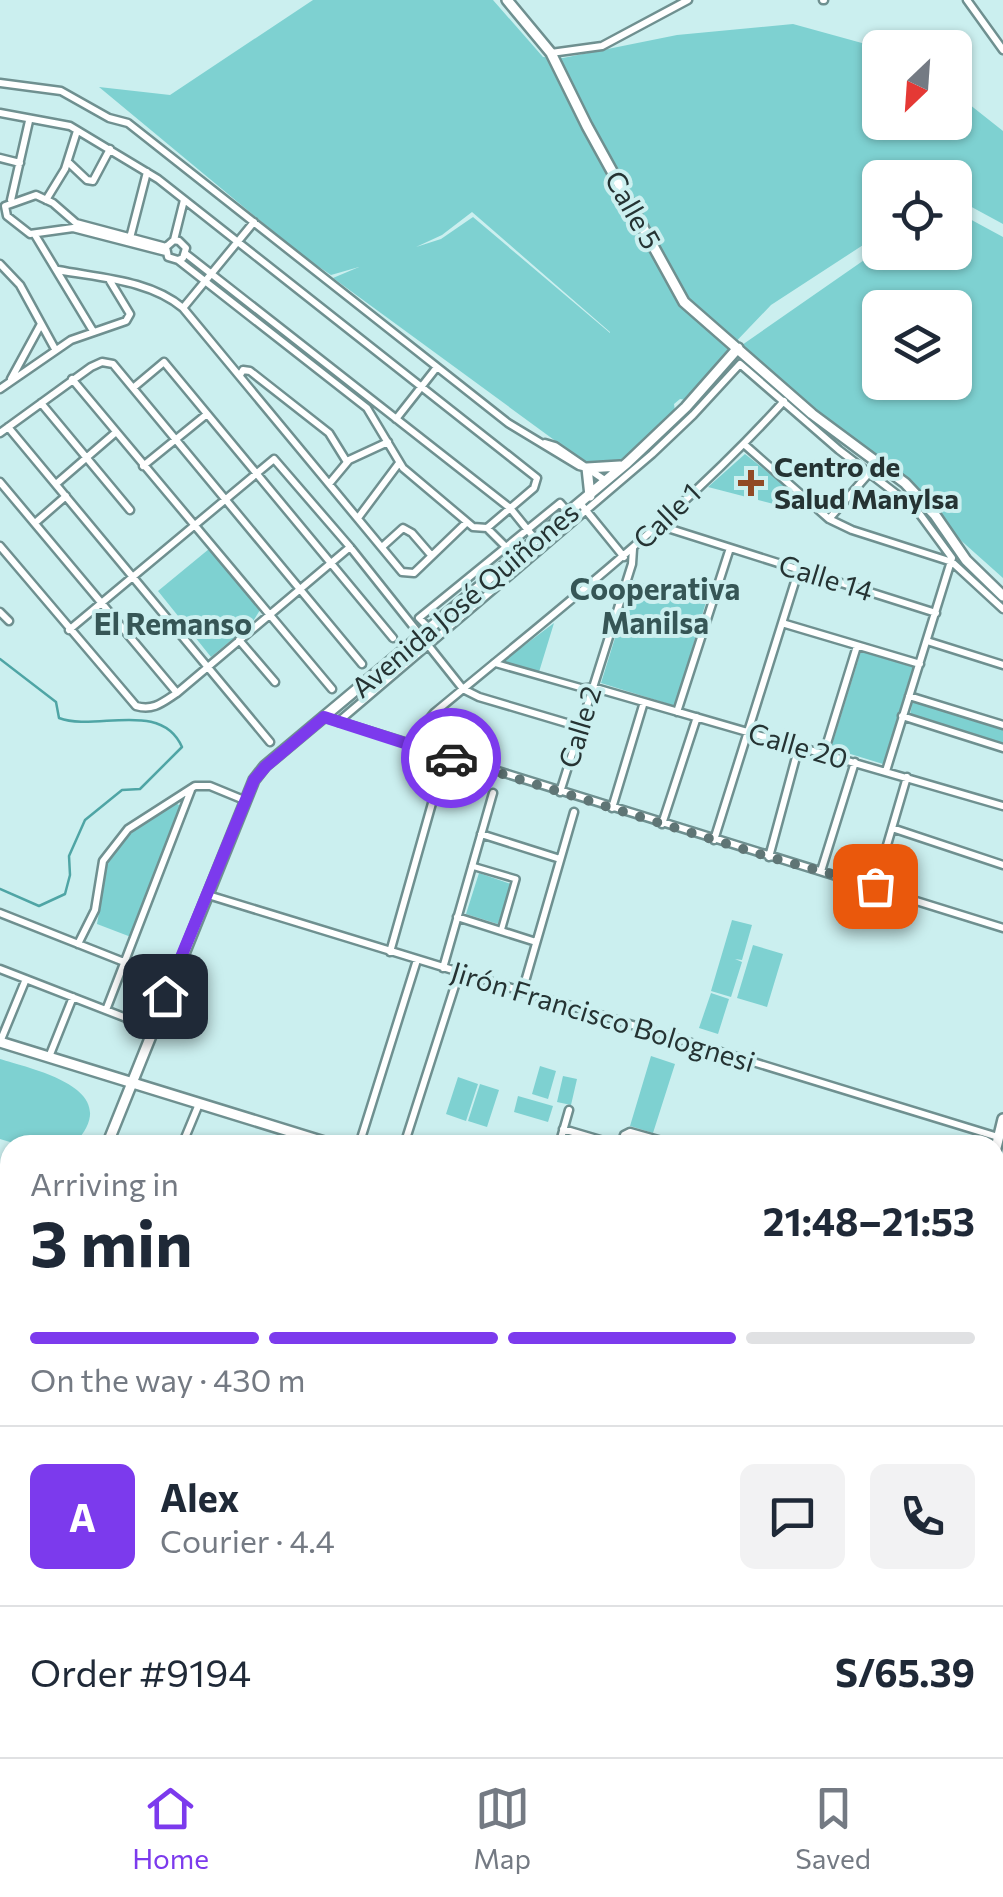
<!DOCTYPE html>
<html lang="en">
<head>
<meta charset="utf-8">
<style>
	body { margin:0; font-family:Commissioner,sans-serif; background:#f2f2f3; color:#1f2937; height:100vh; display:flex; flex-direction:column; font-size:38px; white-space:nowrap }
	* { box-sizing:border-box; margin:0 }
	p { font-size:32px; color:#747a83 }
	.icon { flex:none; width:55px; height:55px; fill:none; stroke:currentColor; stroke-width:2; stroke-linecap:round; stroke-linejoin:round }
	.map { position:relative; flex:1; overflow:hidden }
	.panel { position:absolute; left:0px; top:1135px; width:1005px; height:622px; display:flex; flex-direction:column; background:#fff; border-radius:30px 30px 0 0; box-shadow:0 2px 8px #0004 }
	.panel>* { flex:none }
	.needle { width:65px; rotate:205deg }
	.buttons { position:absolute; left:862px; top:30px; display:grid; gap:20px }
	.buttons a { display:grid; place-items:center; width:110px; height:110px; border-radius:15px; background:#fff; box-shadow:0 2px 8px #0004; font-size:50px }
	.pin { position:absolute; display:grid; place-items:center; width:85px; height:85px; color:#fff; margin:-42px; border-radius:20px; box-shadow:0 5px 15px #0006 }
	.courier { position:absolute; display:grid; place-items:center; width:100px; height:100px; margin:-50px; border:8px solid #7c3aed; border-radius:50%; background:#fff; color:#222; box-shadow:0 2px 12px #0007 }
	.overview em { font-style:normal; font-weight:700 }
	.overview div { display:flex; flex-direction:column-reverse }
	.overview { display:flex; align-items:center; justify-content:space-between; height:170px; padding:0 30px }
	h1 { font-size:65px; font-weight:700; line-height:75px }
	.bar { display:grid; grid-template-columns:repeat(4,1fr); gap:15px 10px; align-content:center; height:120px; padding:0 30px }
	.bar i { height:12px; border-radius:8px; background:#e0e1e3 }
	.bar .active { background:#7c3aed }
	.bar p { grid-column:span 4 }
	.line { display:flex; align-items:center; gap:25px; padding:0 30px; border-top:2px solid #e0e1e3 }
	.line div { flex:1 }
	.round { display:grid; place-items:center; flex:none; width:105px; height:105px; border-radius:15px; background:#f2f2f3 }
	.tab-bar { display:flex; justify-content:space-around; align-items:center; height:140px; border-top:2px solid #e0e1e3; background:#fff; font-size:28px; color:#747a83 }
	.tab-bar a { display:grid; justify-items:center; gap:5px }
	.tab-bar .active { color:#7c3aed }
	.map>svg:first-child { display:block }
	.green { fill:#7ed1d1; fill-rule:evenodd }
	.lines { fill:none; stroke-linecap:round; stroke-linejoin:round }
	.stream { stroke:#4fa5a5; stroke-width:2.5 }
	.pedestrian-casing { stroke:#6f9090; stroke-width:10 }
	.minor-casing { stroke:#6f9090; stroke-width:11 }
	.tertiary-casing { stroke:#6f9090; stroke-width:14 }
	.pedestrian { stroke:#fff; stroke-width:5 }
	.minor { stroke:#fff; stroke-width:6 }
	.tertiary { stroke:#fff; stroke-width:9 }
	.done { stroke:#5f7575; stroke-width:10; stroke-dasharray:0 18 }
	.route { stroke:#7c3aed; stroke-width:12 }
	.poi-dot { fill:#914a26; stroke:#cbefef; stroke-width:4 }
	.labels { text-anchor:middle; stroke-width:8; stroke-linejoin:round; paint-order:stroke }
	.street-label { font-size:28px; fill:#253333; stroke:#cbefef }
	.poi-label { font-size:28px; font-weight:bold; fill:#253333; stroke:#cbefef; text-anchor:start }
	.neighbourhood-label { font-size:30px; font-weight:bold; fill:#365656; stroke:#cbefef }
</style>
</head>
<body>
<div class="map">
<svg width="1003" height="1757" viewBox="0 0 1003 1757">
	<rect width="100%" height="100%" fill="#cbefef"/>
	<path class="green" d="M313 0H493L543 57 563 58 677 35 793 24 880 48V122H955V93L1003 131V224L955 198V178H880V234L771 305 727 351 687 400 680 399 674 404 675 411 622 462 611 466 587 464 333 278 359 267 331 275 304 257 99 87 170 95ZM472 212 610 332V333L473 217 441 239 416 247 442 235Z
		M955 211 1003 237V578L742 345 880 249V252H955ZM880 308H955V382H880Z
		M745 454 802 499V504L793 509 708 487Z
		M209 549 260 610 252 623 211 657 158 591Z
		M633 580 706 602 675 706 601 683Z
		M554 623 539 672 502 662Z
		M861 651 913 667 883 764 831 748Z
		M913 699 1003 725V744L910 715Z
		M174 802 182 807 131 937 97 924C101 905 102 886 105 867 110 836 149 817 174 802Z
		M479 873 511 884 498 924 466 914Z
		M732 920 752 925 742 960 735 959 742 962 731 997 711 991Z
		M753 945 783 954 767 1007 737 998Z
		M711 993 729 999 718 1034 699 1028Z
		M651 1056 675 1064 653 1133 630 1126Z
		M0 1059C35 1070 127 1089 74 1144L20 1145 0 1139Z
		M540 1066 556 1071 548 1099 532 1094Z
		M563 1076 577 1079 571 1105 557 1102Z
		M458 1077 478 1084 466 1121 446 1114Z
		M480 1084 499 1090 487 1127 468 1121Z
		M518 1096 553 1106 548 1122 514 1112Z"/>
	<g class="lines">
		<path class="stream" d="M0 659 56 702 59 718C95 732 161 699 182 747L140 789 122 790 85 820 69 856 70 875 65 894 39 906 0 889"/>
		<g class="pedestrian-casing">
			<path id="pedestrian" d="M494 663 582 688 592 687
				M472 866 516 879 501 931"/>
		</g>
		<g class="minor-casing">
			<path id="minor" d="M823 0H824
				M967 0 1003 50
				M551 53 602 46 688 0
				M0 83 61 91 109 118 128 123 508 423 579 466 587 468
				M0 113 70 126 158 179 537 478 534 488 487 528
				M0 158 20 163
				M68 162 87 180 93 181 110 149
				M11 200 29 121
				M46 200 65 169 77 131
				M35 235 93 331
				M130 238 147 172
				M174 240 184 200
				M166 252 73 228 30 234 7 216 5 206 36 195 53 203 76 223 166 247
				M186 254 510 508 536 540
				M178 260 183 258 186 248 179 241 174 240 166 247 168 257 178 260 367 408 403 468 473 527 487 528 506 547
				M0 264 20 285 55 349
				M58 270C100 278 150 280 183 308L402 572 414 573 467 522
				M183 308 254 222
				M240 375 243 370 250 371 329 433 347 462
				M11 379 41 324
				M72 379 332 689
				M133 388 164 362 393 638
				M0 389 71 340 126 321 130 314 110 281
				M41 403 130 510
				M396 419 437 367
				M8 427 270 742
				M0 433 91 367 102 362 113 364 362 664
				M545 443 555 446 606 481
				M745 445 829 519 852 530 952 562 1003 609
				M143 466 207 414
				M0 482 177 693
				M56 484 115 433
				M329 484 349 460 388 442
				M580 503 624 557
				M358 518 399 463
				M829 519 871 471
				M35 523 66 496
				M658 525 936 613
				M0 546 136 706C154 711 163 702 177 693L350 547
				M382 547 403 528 412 533 431 555
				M0 612 9 621
				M782 623 920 664
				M429 628 419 618 560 503 568 512
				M69 630 274 459 350 547 463 689 479 697 580 727
				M239 640 275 682
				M927 641 1003 665
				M592 687 1003 806
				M909 696 1003 725
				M677 712 730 548
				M902 716 1003 748
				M324 717 1003 928
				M338 722 652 454 693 415 740 364 839 450 916 509 952 558 886 771
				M416 747 422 728 434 713C554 613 679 517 784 401
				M824 753 857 646
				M560 792 632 564 633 549
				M612 808 644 702
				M662 824 697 717
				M892 828 1003 865
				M481 834 560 859
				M714 840 799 569
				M769 857 799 746
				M821 871 855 762
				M875 886 907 777
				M208 895 998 1137
				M0 913 124 962
				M457 917 536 942
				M78 944 95 910 103 861 128 829 195 786H210L244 800
				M390 952 440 775
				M443 968 493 793
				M0 969 152 1028
				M522 992 574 812
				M106 1010 191 790
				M0 1042 26 979
				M49 1057 73 997
				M563 1129 617 1145
				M182 1145 199 1104
				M359 1145 417 960
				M404 1145 459 973
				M559 1145 569 1110
				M621 1145 624 1135 630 1132 676 1145
				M0 1581 10 1584
				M0 1686 10 1656
				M0 1723 10 1690
				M81 1748 134 1753 136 1748
				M261 1748 282 1755
				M377 1748 405 1757
				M974 1748 1003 1757
				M701 1750 729 1757
				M180 1757 184 1748
				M325 1757 329 1748
				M453 1757 456 1748
				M500 1757 503 1748
				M557 1757 560 1748
				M644 1757 647 1748
				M955 1757 958 1748"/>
		</g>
		<g class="tertiary-casing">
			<path id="tertiary" d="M507 0 551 53 587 126 684 302 812 414 905 483 935 515 966 560 1003 596
				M590 496 587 468 620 466
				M0 1042 334 1145
				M107 1145 254 780 265 766 627 463 686 407 738 348
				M995 1152 1003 1119
				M995 1345 1003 1347
				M0 1375 10 1371
				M0 1382 10 1385
				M995 1702 1003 1705
				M850 1757 852 1748"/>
		</g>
		<use href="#pedestrian" class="pedestrian"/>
		<use href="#minor" class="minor"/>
		<use href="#tertiary" class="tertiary"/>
	</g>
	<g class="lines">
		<path class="done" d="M451 758 769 857 875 886"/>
		<path class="route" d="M165 996 254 780 266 766 324 717 451 758"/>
	</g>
	<path class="poi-dot" d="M746 468h10v10h10v10h-10v10h-10v-10h-10v-10h10z"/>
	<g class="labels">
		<g class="street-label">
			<text transform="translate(633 210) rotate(61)" y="10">Calle 5</text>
			<text transform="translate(667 516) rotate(-44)" y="10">Calle 1</text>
			<text transform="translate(826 578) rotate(17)" y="10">Calle 14</text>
			<text transform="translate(465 600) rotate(-40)" y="10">Avenida José Quiñones</text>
			<text transform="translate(580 727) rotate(-73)" y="10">Calle 2</text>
			<text transform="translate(798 746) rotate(16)" y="10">Calle 20</text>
			<text transform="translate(603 1017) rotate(17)" y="10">Jirón Francisco Bolognesi</text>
		</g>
		<g class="poi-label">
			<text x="774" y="477">Centro de<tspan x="774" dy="32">Salud Manylsa</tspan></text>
		</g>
		<g class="neighbourhood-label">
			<text x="655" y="600">Cooperativa<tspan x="655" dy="34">Manilsa</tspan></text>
			<text x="173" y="635">El Remanso</text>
		</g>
	</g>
</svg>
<div class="buttons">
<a><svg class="needle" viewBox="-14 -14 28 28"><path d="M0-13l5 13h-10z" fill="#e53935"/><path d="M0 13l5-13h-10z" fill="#747a83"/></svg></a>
<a><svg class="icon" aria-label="locate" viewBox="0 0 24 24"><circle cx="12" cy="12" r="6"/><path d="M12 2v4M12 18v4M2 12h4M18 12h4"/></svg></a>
<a><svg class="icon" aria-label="layers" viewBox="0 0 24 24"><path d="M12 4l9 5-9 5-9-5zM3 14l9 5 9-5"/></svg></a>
</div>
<div class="pin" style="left:875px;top:886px;background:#ea580c"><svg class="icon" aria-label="bag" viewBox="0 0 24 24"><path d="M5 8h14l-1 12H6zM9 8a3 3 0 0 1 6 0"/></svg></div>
<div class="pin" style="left:165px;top:996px;background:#1f2937"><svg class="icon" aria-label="home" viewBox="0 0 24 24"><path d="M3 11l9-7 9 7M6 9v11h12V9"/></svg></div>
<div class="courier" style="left:451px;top:758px"><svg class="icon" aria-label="car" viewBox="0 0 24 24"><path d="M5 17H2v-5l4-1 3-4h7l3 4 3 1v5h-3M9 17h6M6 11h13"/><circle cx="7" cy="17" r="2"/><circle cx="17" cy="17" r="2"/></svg></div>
<section class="panel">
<div class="overview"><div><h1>3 min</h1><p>Arriving in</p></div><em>21:48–21:53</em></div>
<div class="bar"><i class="active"></i><i class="active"></i><i class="active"></i><i></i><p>On the way · 430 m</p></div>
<div class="line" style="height:180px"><b class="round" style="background:#7c3aed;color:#fff">A</b><div><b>Alex</b><p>Courier · 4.4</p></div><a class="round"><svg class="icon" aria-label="chat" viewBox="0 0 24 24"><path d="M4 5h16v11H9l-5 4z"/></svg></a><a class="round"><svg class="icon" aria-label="phone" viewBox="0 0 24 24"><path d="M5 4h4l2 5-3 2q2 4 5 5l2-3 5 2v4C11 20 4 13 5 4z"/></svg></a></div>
<div class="line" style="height:130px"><div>Order #9194</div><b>S/65.39</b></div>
</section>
</div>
<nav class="tab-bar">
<a class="active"><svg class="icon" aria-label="home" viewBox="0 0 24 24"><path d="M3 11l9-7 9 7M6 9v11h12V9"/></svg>Home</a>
<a><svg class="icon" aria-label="map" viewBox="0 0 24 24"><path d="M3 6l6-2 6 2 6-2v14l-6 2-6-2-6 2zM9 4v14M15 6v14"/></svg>Map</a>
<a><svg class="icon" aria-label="saved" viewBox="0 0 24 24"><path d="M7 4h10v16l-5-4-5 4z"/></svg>Saved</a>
</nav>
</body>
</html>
